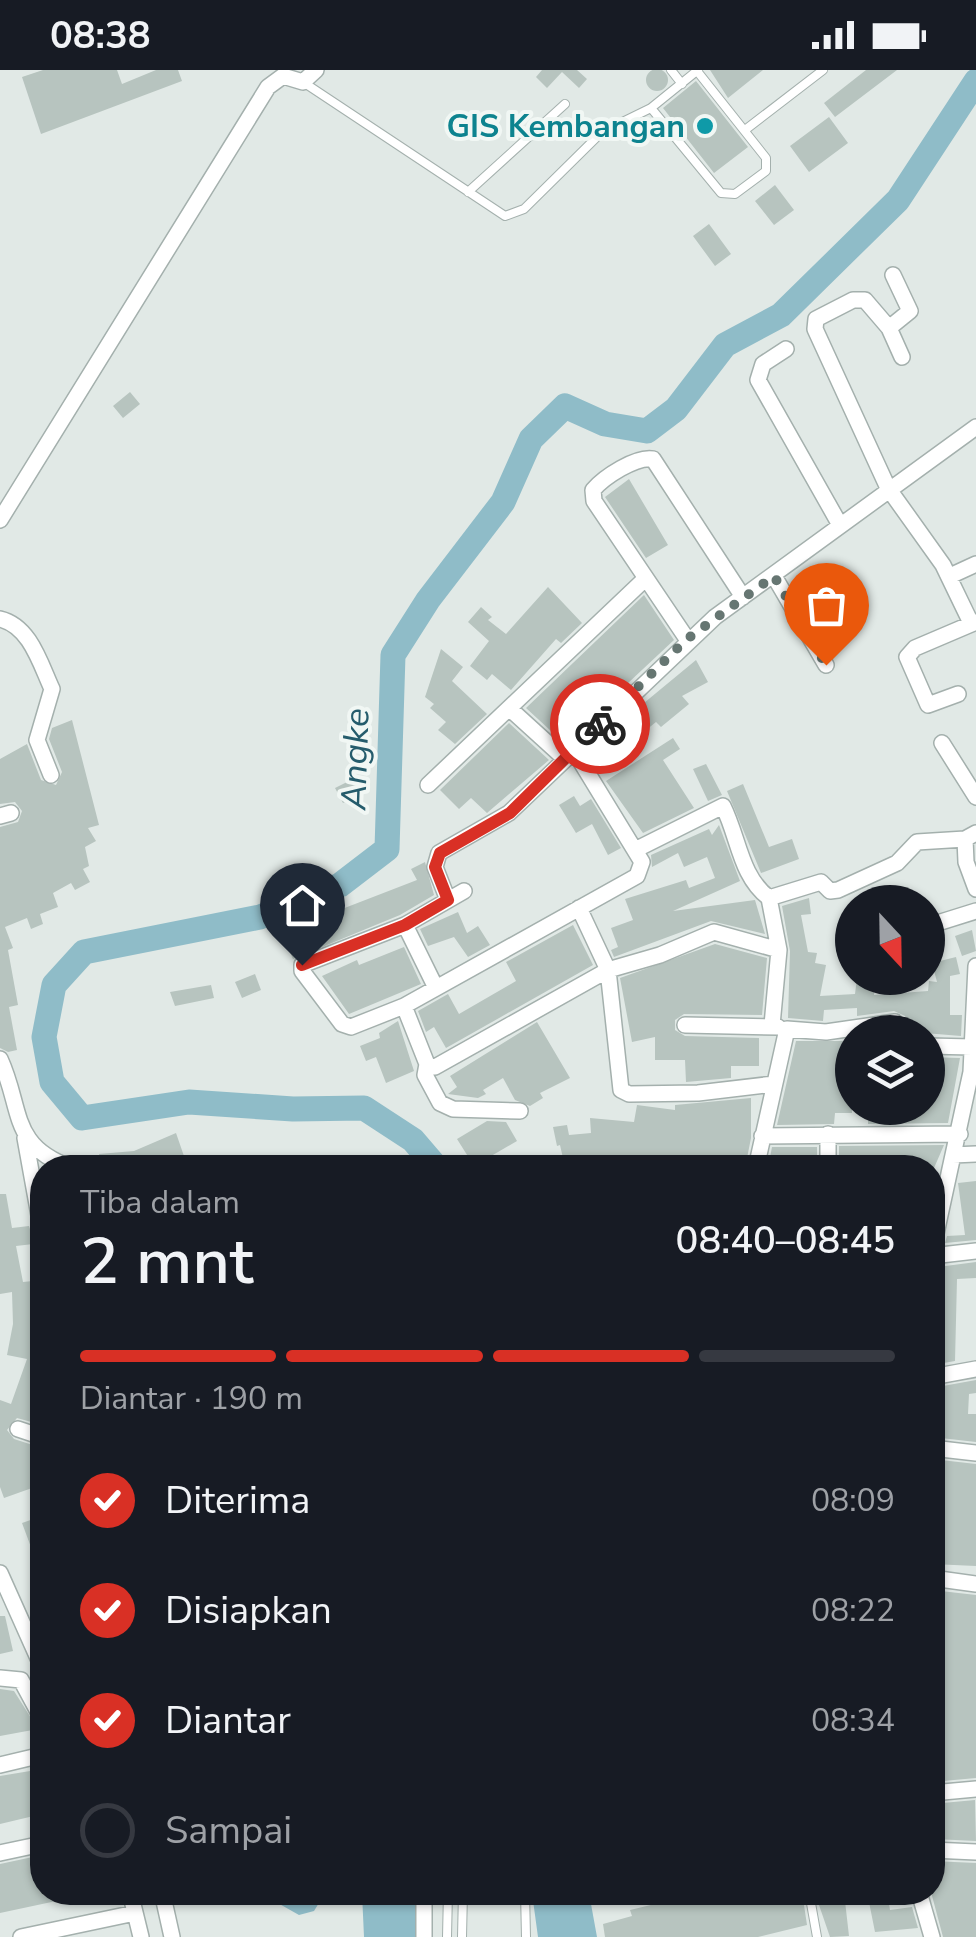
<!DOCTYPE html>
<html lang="id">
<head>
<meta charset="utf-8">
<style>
	body { margin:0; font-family:"Nunito Sans",sans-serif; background:#20242c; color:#f1f3f6; height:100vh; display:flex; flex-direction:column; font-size:38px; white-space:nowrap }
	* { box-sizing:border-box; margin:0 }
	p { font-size:32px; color:#9ea1a6 }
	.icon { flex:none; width:55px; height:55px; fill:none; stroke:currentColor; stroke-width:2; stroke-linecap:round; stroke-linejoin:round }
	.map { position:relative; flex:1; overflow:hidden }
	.drawer { position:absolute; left:30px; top:1085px; width:915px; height:750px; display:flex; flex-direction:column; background:#171b24; border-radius:40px; box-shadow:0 2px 8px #0004 }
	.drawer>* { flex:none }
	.needle { width:65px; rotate:158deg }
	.fabs { position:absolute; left:835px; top:815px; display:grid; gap:20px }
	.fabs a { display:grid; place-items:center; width:110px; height:110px; border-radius:50%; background:#171b24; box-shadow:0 2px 8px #0004; font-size:50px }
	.pin { position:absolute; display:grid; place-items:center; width:85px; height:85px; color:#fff; margin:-102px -42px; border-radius:50% 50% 50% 0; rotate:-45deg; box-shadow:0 0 10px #0007 }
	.pin .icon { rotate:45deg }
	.courier { position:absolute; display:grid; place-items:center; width:100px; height:100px; margin:-50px; border:8px solid #d93025; border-radius:50%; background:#fff; color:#222; box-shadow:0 2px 12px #0007 }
	.headline em { font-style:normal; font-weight:600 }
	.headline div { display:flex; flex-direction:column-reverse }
	.headline { display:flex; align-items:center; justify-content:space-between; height:170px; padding:0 50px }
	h1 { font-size:65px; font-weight:600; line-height:75px }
	.bar { display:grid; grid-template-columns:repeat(4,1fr); gap:15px 10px; align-content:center; height:120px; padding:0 50px }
	.bar i { height:12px; border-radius:8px; background:#363941 }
	.bar .on { background:#d93025 }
	.bar p { grid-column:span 4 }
	ol { padding:0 50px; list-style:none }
	li { display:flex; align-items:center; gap:30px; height:110px }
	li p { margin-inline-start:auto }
	li .icon { padding:10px; border-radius:50%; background:#d93025; color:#fff; stroke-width:4 }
	li:last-child { color:#9ea1a6 }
	li i { width:55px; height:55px; border:5px solid #363941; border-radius:50% }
	.status { display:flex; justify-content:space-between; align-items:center; height:70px; padding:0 50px; background:#171b24; direction:ltr }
	.status svg { height:28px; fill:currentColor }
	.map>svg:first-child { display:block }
	.water { fill:#8fbcc8 }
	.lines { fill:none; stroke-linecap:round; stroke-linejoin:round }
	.river { stroke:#8fbcc8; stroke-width:25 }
	.building { fill:#b7c4bf }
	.lane-casing { stroke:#a4b0ad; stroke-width:10 }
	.street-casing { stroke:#a4b0ad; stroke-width:18 }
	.lane { stroke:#fff; stroke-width:8 }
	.street { stroke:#fff; stroke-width:15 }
	.done { stroke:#667672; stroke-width:10; stroke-dasharray:0 18 }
	.route { stroke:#d93025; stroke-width:12 }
	.culture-dot { fill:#0f9aa8; stroke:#f1f7f4; stroke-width:4 }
	.labels { text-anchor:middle; stroke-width:8; stroke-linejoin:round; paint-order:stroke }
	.culture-label { font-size:32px; font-weight:bold; fill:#0d838f; stroke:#f1f7f4; text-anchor:end }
	.water-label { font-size:35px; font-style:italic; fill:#255c6c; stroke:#f1f7f4 }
</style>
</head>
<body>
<div class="status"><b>08:38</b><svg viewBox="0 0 49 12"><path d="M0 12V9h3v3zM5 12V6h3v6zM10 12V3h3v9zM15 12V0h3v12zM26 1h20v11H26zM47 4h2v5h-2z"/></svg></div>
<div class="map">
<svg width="976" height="1867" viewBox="0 0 976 1867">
	<rect width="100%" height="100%" fill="#e1e9e6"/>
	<path class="water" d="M260 1823 325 1822V1823L314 1841 299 1845Z
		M362 1823H415L416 1867H364Z
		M532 1823H589L597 1867H538Z"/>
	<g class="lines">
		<path class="river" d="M437 1098 413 1070 364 1038 293 1039 189 1032 82 1048 52 1012 44 967 54 915 84 882 260 847 340 815 387 779 393 585 428 530 503 432 531 369 565 336 605 354 647 361 676 339 725 275 781 245 898 130 976 11"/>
	</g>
	<path class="building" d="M646 10a11 11 0 1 1 22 0a11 11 0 1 1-22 0Z
		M43 0H117L122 14 156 0H178L182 11 41 64 22 7Z
		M542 0H577L587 9 579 18 562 2 547 18 536 7Z
		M710 0H763L728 28Z
		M866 0H897L835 47 824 33Z
		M696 11 748 77 714 103 663 38Z
		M829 47 848 73 809 102 790 76Z
		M775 115 794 140 774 155 755 131Z
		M709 154 731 184 715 196 693 166Z
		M130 322 140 334 123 348 113 336Z
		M629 409 668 475 646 488 605 427Z
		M548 517 582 553 561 573 556 569 511 620 492 604 487 610 470 596 489 571 468 552 481 537 492 547 488 550 506 564Z
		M644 525 674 570 564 673 526 638Z
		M441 579 463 597 452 611 487 644 455 674 438 660 446 652 430 638 434 634 425 627Z
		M696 590 708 612 682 626 689 634 661 657 656 652 635 669 621 652Z
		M72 650 99 755 88 758 96 771 85 777 89 796 83 799 90 812 75 820 71 813 53 823 58 837 40 844 43 854 31 859 27 848 5 857 13 878 8 880 18 935 9 937 17 980 8 982 0 978V757L18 752 22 741 15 732 0 734V689L27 674 41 710 56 715 62 702 49 669 52 658Z
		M509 653 549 690 487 743 471 728 459 739 440 720Z
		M629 664 634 670 598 699 592 688Z
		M673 668 680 679 663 690 694 738 643 763 606 711Z
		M706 694 722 725 708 731 693 699Z
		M359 706 367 722 343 733 335 718Z
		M743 714 769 777 792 769 799 789 761 803 727 721Z
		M574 726 580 736 591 729 621 778 608 785 592 754 576 763 559 735Z
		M719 755 740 811 673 841 755 830 765 864 711 851 614 887 611 880 618 877 611 858 633 850 625 829 686 810 689 818 715 808 707 787 684 797 678 783 652 797 651 785 709 759 712 765Z
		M425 792 434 825 400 845 293 889 284 869 298 863 292 849 325 836 326 840 340 834 342 839 417 810 411 799Z
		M809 828 811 844 801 845 808 882 817 883 815 893 826 895 820 926 855 924 857 908H875L874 925 928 921 929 911 937 912 932 893 956 887 960 904 950 906V945H962L961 966 912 962 905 946 894 941 857 946V938L824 940 823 951 788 948 790 881 782 836Z
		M458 842 467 863 478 856 490 875 468 887 454 867 428 876 420 859Z
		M573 855 593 895 446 978 434 957 426 962 418 941 448 924 459 944 516 911 506 892Z
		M972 860 976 881 962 886 955 866Z
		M715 874 767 888 762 945 684 944 675 950V960L685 966 759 968V996H731V1008L686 1012 685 990H655V967L632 972 620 908Z
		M404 877 421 914 349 944 322 906 357 890 359 895Z
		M255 904 261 920 242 928 235 912Z
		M211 915 214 928 175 936 170 922Z
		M398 951 414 1001 386 1013 376 987 366 991 360 976 380 968 379 963Z
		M537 952 570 1008 540 1023 543 1028 530 1036 515 1030 503 1008 483 1020 486 1024 478 1028 448 1024 457 1017 450 1006Z
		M796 971H852V1043H835L834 1054 777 1055Z
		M928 987 960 988 948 1053 868 1054V1038H928Z
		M751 1028V1068L745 1098H611V1094L593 1095V1091L565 1097 560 1075 557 1076 553 1057 567 1055 569 1065 591 1063 590 1048 634 1052 637 1035 675 1040V1035Z
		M487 1051 506 1052 517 1071 474 1096 457 1069Z
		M176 1063 185 1089 203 1086 205 1098H103L99 1084 134 1081Z
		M944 1075 934 1098H839V1076Z
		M772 1077H817V1098H768Z
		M976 1111V1170L945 1173 947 1166 965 1165 958 1113Z
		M0 1124H6L12 1158 29 1156 33 1168 42 1173 16 1176 23 1212 42 1210V1355L17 1348 7 1360 14 1369 42 1378V1442L32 1418 4 1428 0 1417V1330L11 1334 27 1289 7 1285 13 1254 12 1222 0 1224Z
		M976 1192V1208L957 1209 955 1291 932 1295V1225H941L938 1197Z
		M976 1310V1323L969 1324 968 1344H976V1372L932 1367V1318Z
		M932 1389 976 1394V1496L932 1494Z
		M42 1446V1503L41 1504 22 1453Z
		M932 1520 976 1525V1708L932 1712V1643L937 1644 939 1608H932Z
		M0 1546H5L13 1581 0 1584Z
		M0 1619 14 1621 38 1659 0 1666Z
		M42 1699V1744L0 1754V1706Z
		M975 1730 976 1771 934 1769 932 1734Z
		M42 1785V1822H74L75 1827 0 1843V1794Z
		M932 1791 976 1793V1867H943L931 1822Z
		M705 1822H802L807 1855 758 1867H605L603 1854 632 1846 630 1840Z
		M867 1822H887L890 1840 912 1837 918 1858 875 1862Z
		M845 1831 849 1866 830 1867 819 1835Z"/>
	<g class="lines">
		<g class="lane-casing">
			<path id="lane" d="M671 0 682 14
				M303 12 505 146 524 139 602 62 651 38 698 0
				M651 38 721 123 735 124 766 101V88L697 1
				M745 60 823 0
				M468 122 565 34
				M525 1822 526 1867
				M809 1822 817 1867
				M447 1867 448 1822
				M462 1867 463 1822"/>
		</g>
		<g class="street-casing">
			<path id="street" d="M889 258 910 241 893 205
				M786 279 763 294 758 310 840 455
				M902 287 889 258 865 230H853L816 249 815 259 888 418 943 495 971 553
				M0 450 268 17 283 6 303 12 316 0
				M774 506 826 595
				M950 506 976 494
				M0 549C30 556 40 593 52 619L37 670 51 705
				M687 569 594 431 593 420C604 407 636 386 653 389L743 527
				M958 624 928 635 907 587 915 578 976 552
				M509 638 564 688
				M942 673 976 727
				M428 715 646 508
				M0 746 11 743
				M965 769 966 792 976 819
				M635 780 723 736C739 768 740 806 769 828L821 812 830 821 838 820 897 793 917 772 965 769 976 763
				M464 821 405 855 302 895V901L342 954 351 957 404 936 637 806 642 792 573 679
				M769 828 779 880 772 955
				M448 830 435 797 439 783 509 743 715 547 976 357
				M579 838 608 900 660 885 714 862 779 880
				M405 855 436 918
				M928 856 976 841
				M404 936 427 994 435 997 608 900 621 1020 629 1024 698 1023 774 1014
				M685 955 778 957
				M928 976 972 977
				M0 989C23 1039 9 1076 72 1098
				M427 994 425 1005 440 1033 453 1039 520 1041
				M828 1064V1098
				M762 1066 960 1064
				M25 1068 42 1162
				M953 1085 976 1084
				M756 1098 787 959 826 962 895 952 901 962
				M932 1182 971 1002 976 896
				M932 1186 976 1181
				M932 1307 976 1299
				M18 1359 42 1367
				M932 1378 976 1383
				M0 1503 42 1597
				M932 1508 976 1514
				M0 1608 21 1610 42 1649
				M0 1695 42 1685
				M932 1723 976 1719
				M932 1780 976 1782
				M0 1783 42 1774
				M130 1822 141 1867
				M162 1822 172 1867
				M919 1822 932 1867
				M21 1867 135 1843
				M424 1867V1822"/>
		</g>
		<use href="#lane" class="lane"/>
		<use href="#street" class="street"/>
	</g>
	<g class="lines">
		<path class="done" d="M600 654 687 569 774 506 826 595"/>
		<path class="route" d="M302 895 405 855 448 830 435 797 440 783 510 743 600 654"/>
	</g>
	<circle class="culture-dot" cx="705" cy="56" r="10"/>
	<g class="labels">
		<g class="culture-label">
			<text x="685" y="67">GIS Kembangan</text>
		</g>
		<g class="water-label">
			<text transform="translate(355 689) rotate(-88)" y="12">Angke</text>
		</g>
	</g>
</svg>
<div class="fabs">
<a><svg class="needle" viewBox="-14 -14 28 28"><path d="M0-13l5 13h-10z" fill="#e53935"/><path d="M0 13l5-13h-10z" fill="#9ea1a6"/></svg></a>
<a><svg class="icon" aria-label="layers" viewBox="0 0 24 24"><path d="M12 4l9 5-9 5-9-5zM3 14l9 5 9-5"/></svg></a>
</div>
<div class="pin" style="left:826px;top:595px;background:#ea580c"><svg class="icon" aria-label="bag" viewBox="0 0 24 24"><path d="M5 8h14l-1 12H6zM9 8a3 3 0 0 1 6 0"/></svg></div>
<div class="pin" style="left:302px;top:895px;background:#1f2937"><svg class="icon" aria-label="home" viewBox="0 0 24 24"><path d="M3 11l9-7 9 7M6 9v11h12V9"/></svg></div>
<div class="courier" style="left:600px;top:654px"><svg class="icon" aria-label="bike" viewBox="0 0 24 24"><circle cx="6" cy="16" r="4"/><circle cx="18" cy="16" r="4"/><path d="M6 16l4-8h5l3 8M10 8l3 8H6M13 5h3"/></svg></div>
<section class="drawer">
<div class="headline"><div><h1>2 mnt</h1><p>Tiba dalam</p></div><em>08:40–08:45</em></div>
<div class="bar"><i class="on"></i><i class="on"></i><i class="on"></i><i></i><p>Diantar · 190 m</p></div>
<ol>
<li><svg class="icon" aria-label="check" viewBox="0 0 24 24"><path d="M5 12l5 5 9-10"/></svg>Diterima<p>08:09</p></li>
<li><svg class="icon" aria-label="check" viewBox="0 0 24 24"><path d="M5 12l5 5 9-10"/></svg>Disiapkan<p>08:22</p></li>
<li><svg class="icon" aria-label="check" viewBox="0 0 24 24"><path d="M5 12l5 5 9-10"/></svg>Diantar<p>08:34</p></li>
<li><i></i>Sampai</li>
</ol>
</section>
</div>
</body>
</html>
